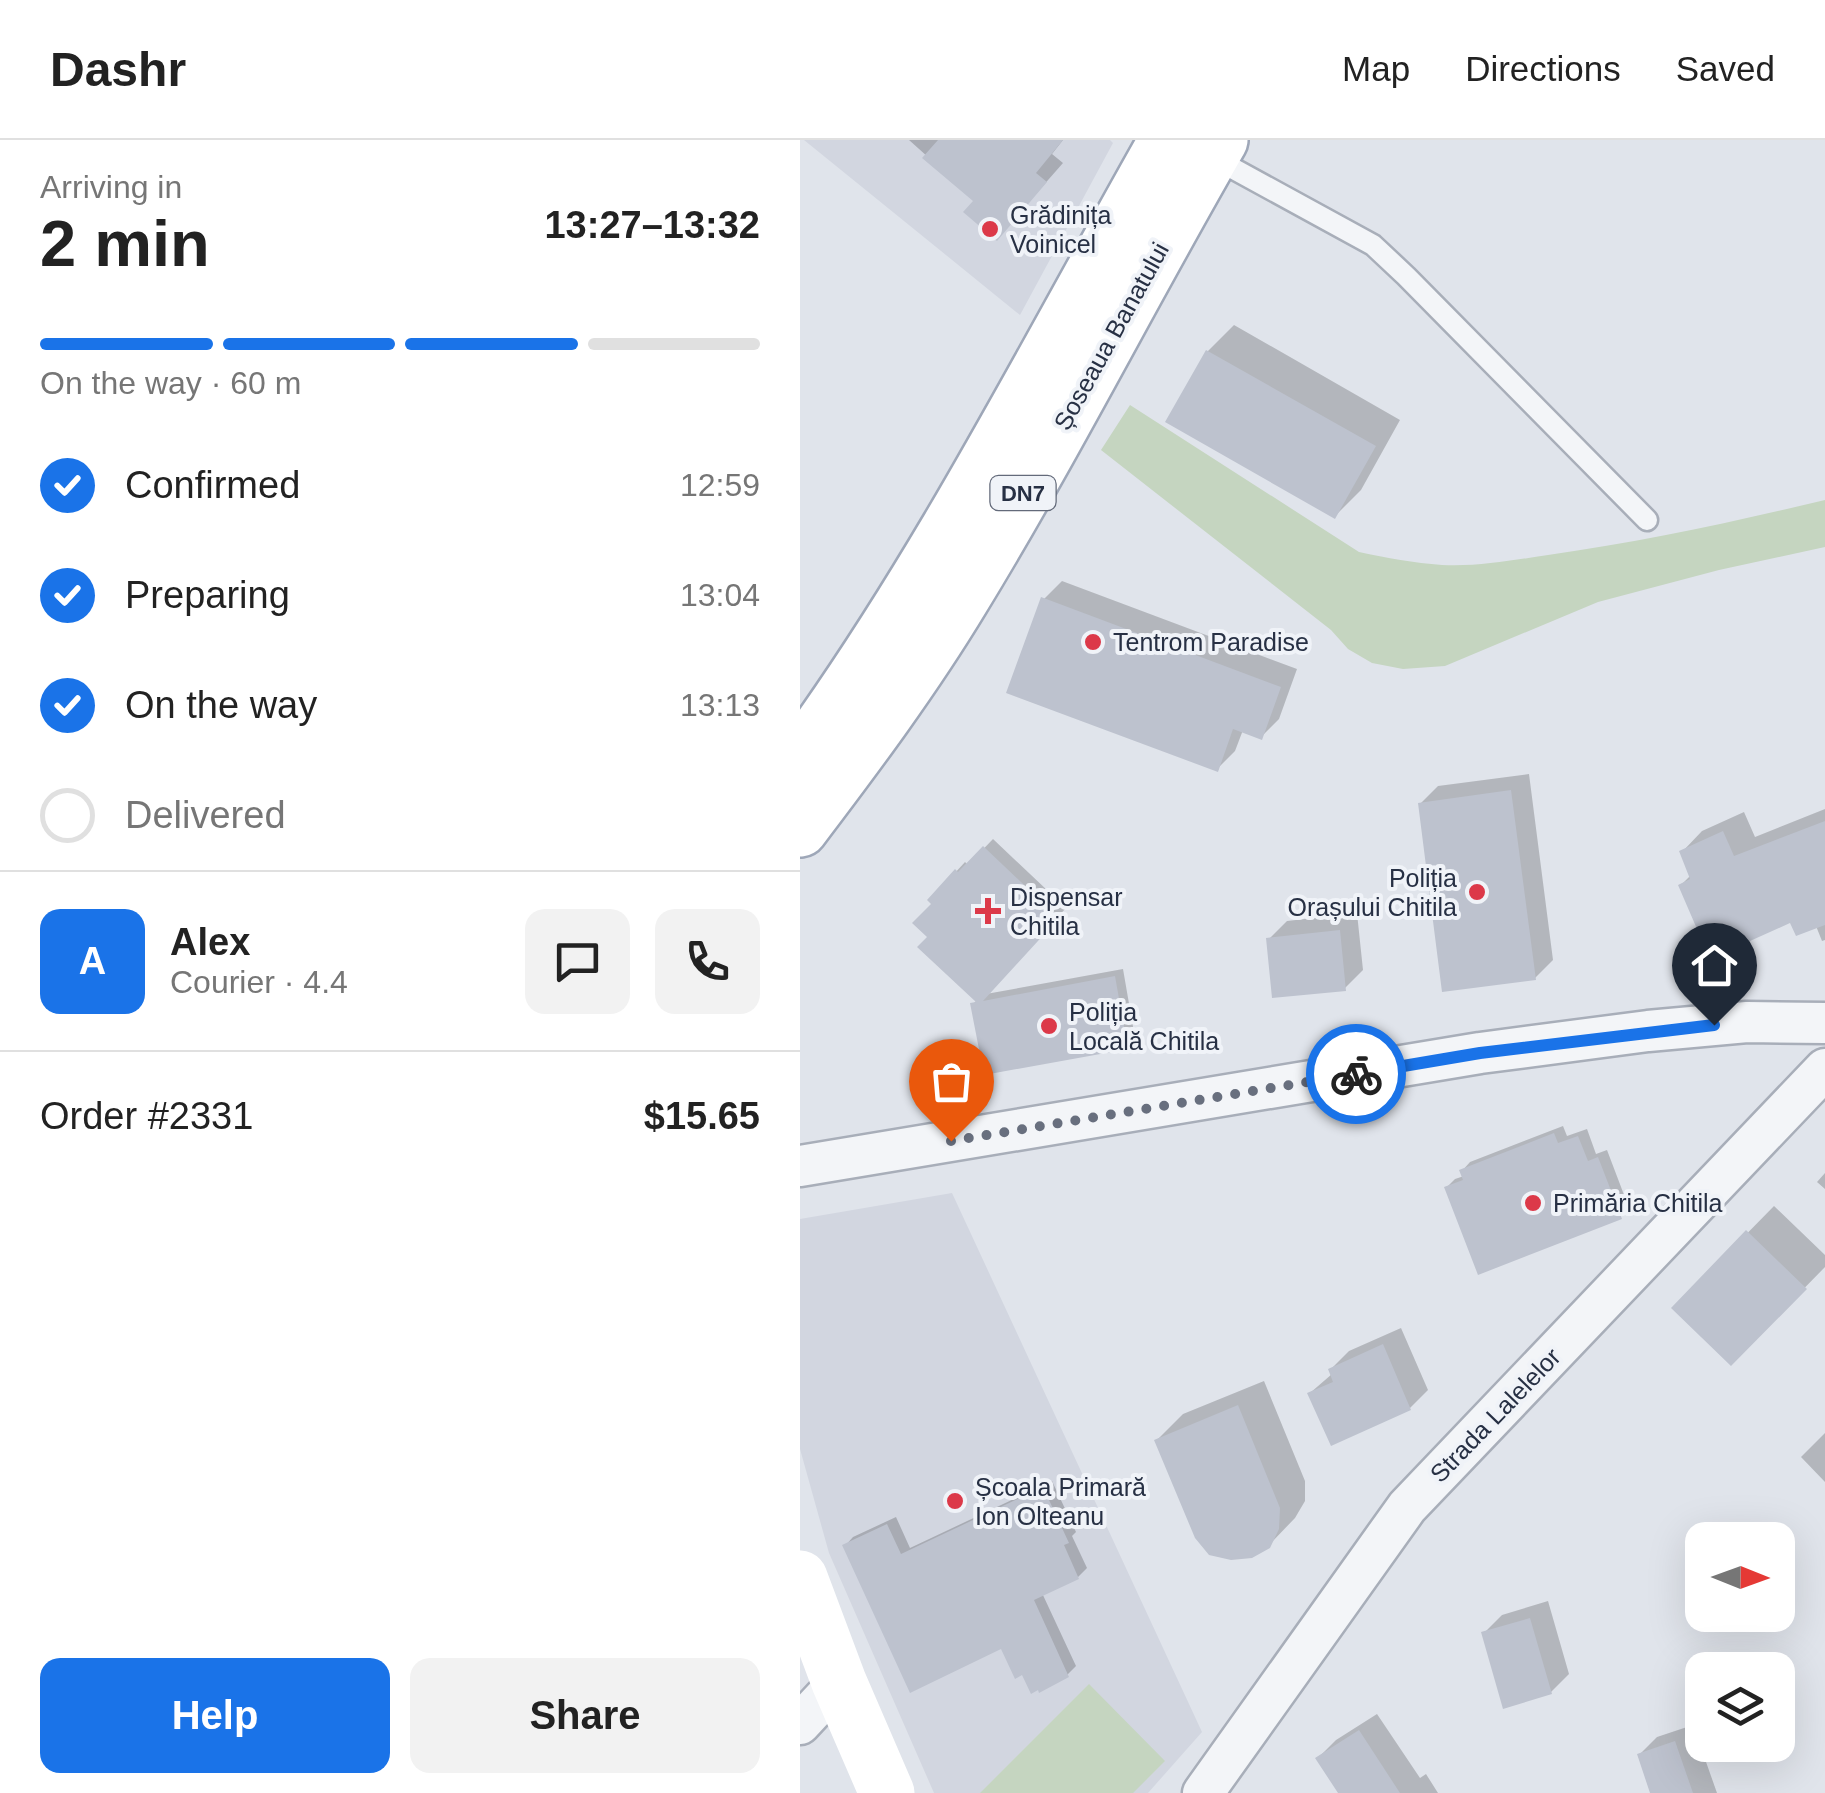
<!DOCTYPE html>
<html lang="en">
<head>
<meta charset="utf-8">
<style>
	body { margin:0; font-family:Arial,sans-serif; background:#f2f2f2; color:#222; height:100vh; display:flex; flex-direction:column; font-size:38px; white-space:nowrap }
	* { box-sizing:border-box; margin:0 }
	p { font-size:32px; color:#767676 }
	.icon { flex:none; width:55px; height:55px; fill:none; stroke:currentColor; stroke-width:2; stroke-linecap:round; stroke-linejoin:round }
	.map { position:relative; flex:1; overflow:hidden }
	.drawer { display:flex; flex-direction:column; background:#fff; width:800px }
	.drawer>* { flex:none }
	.needle { width:65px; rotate:91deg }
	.fabs { position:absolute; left:885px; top:1382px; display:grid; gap:20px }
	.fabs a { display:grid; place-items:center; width:110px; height:110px; border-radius:20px; background:#fff; box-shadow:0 10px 40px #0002; font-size:50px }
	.pin { position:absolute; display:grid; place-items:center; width:85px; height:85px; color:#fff; margin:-102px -42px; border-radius:50% 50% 50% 0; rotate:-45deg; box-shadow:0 0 10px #0007 }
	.pin .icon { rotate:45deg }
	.courier { position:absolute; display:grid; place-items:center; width:100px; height:100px; margin:-50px; border:8px solid #1a73e8; border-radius:50%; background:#fff; color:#222; box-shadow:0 2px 12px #0007 }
	.summary em { font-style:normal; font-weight:600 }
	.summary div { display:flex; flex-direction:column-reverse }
	.summary { display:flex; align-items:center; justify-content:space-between; height:170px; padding:0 40px }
	h1 { font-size:65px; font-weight:600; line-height:75px }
	.bar { display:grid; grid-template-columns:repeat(4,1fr); gap:15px 10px; align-content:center; height:120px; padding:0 40px }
	.bar i { height:12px; border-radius:8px; background:#e0e0e0 }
	.bar .current { background:#1a73e8 }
	.bar p { grid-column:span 4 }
	.line { display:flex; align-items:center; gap:25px; padding:0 40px; border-top:2px solid #e0e0e0 }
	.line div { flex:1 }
	.round { display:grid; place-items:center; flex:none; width:105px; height:105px; border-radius:20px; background:#f2f2f2 }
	ol { padding:0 40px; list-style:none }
	li { display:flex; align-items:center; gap:30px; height:110px }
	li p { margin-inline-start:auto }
	li .icon { padding:10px; border-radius:50%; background:#1a73e8; color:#fff; stroke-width:4 }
	li:last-child { color:#767676 }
	li i { width:55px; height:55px; border:5px solid #e0e0e0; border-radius:50% }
	.cta { display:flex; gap:20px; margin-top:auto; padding:20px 40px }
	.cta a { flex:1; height:115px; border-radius:20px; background:#1a73e8; color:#fff; font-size:40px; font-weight:600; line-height:115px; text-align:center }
	.cta a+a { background:#f2f2f2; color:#222 }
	header { display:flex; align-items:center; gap:60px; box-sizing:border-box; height:140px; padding:0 50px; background:#fff; border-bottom:2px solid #e0e0e0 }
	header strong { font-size:48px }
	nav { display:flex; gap:55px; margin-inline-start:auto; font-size:35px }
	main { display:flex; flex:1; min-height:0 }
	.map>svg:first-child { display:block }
	.built { fill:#d2d6e0 }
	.green { fill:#c5d5c0 }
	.shadow { fill:#0003 }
	.building { fill:#bdc2ce }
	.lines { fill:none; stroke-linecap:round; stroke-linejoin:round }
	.service-casing { stroke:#a8aeb9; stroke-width:25 }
	.minor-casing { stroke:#a8aeb9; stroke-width:45 }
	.primary-casing { stroke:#9ea7b8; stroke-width:60 }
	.service { stroke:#f3f5f8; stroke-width:20 }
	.minor { stroke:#f3f5f8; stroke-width:40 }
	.secondary { stroke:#fff; stroke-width:55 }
	.primary { stroke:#fff; stroke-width:55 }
	.done { stroke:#686f7e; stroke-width:10; stroke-dasharray:0 18 }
	.route { stroke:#1a73e8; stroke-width:12 }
	.poi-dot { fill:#dc3949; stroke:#f0f3f8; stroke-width:4 }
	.labels { text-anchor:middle; stroke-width:8; stroke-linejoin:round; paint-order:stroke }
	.shield { fill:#f0f3f8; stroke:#636a7a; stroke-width:2.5 }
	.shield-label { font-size:22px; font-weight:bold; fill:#273044 }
	.poi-label { font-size:25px; fill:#273044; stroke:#f0f3f8; text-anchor:start }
	.street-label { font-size:25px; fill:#273044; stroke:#f0f3f8 }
</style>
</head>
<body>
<header>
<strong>Dashr</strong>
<nav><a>Map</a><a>Directions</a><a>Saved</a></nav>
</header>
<main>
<section class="drawer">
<div class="summary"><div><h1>2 min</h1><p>Arriving in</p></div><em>13:27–13:32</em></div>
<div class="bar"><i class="current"></i><i class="current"></i><i class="current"></i><i></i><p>On the way · 60 m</p></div>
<ol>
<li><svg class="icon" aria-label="check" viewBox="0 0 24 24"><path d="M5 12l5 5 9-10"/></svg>Confirmed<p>12:59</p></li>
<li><svg class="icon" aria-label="check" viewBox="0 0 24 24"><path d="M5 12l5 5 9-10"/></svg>Preparing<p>13:04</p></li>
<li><svg class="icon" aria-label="check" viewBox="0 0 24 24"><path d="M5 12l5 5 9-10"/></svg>On the way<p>13:13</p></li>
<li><i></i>Delivered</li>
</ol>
<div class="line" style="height:180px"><b class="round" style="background:#1a73e8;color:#fff">A</b><div><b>Alex</b><p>Courier · 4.4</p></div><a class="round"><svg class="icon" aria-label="chat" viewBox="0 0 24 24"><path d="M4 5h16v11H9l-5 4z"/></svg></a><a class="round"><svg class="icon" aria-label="phone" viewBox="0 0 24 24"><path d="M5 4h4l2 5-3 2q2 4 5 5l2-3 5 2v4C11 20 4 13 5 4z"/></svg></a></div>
<div class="line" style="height:130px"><div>Order #2331</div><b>$15.65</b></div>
<div class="cta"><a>Help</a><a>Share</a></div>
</section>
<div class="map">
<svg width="1025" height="1653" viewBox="0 0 1025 1653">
	<rect width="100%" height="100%" fill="#e0e4eb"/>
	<path class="built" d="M4 0H310L313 3 220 175Z
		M152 1053 402 1592 348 1653H134L29 1413 0 1309V1079Z"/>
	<path class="green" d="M330 265 559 412C587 418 614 423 642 425 677 427 714 420 748 415 842 402 933 382 1025 360V407L919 430 798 462 645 526 603 529 572 523 548 509 531 490 301 310Z
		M289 1544 365 1621 333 1653H180Z"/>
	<path class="shadow" d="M109 0H263L252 14 263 23 197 98 177 61Z
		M434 185 600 280 561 350 535 376 368 282 408 211Z
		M262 441 497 529 479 579 461 597 443 590 435 611 417 629 244 459Z
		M729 634 753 820 735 838 620 664 638 646Z
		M1025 669V800L1022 801 1016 786 881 745 891 735 882 712 902 691 944 672 955 697Z
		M193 699 266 768 186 854 323 829 335 898 327 906 173 864 177 860 130 796 134 764 130 760 165 722 168 725Z
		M557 773 563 830 545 848 469 799 487 781Z
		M763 986 767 996 787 989 796 1014 807 1010 829 1068 820 1077 647 1047 655 1039 664 1036 662 1031 670 1022Z
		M1025 1033V1049L1017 1042Z
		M974 1066 1025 1115V1127L931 1223 874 1168Z
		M601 1188 628 1250 610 1268 510 1253 532 1234 531 1229 549 1211Z
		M464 1241 505 1341V1361L495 1378 468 1406 357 1300 383 1274Z
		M1025 1293V1342L1001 1317Z
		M252 1341 276 1392 272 1396 287 1428 278 1437 242 1453 276 1526 267 1535 203 1506 45 1406 53 1397 96 1377 110 1408Z
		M748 1461 769 1534 751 1552 684 1493 702 1475Z
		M577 1574 620 1638 626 1634 638 1653H541L518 1618 536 1600Z
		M893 1585 917 1653H853L839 1615 857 1597Z"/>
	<path class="building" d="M138 0H263L236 33 247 42 197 101 163 72 173 61 122 18Z
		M406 210 576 306 535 379 365 282Z
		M241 457 481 547 462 600 433 589 418 632 206 553Z
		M711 650 736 840 642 852 618 663Z
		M1025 681V785L996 796 990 783 910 819 878 745 890 739 879 711 923 691 934 716Z
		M183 706 259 778 183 861 315 836 328 909 184 935 170 863 176 862 117 807 127 797 112 783 131 764 127 760 155 729 158 732Z
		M540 790 546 851 472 858 466 798Z
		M754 993 758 1003 778 996 788 1021 798 1017 822 1079 678 1135 644 1047 663 1040 659 1030Z
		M946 1090 1007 1149 931 1226 871 1168Z
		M583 1204 611 1270 531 1306 507 1253 533 1242 528 1229Z
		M438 1265 480 1368 479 1389 470 1408 452 1418 431 1420 409 1415 395 1398 354 1300Z
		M243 1347 269 1403 264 1405 279 1439 234 1460 269 1537 239 1553 238 1550 231 1554 222 1535 215 1539 201 1509 110 1553 42 1405 87 1384 101 1414Z
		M730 1478 752 1554 703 1569 681 1492Z
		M559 1590 600 1653H538L515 1618Z
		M875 1601 893 1653H850L837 1614Z"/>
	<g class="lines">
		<g class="service-casing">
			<path id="service" d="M412 17 573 105 606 136 847 380"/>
		</g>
		<g class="minor-casing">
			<path id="minor" d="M0 1026 680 913 848 891 947 882 1025 883
				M0 1584 39 1542
				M403 1653 607 1367 1025 929"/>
		</g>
		<g class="primary-casing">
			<path id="primary" d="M0 617C141 423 249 208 367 0
				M0 689C57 614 113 539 162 458 253 309 332 152 420 0"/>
		</g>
		<use href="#service" class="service"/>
		<use href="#minor" class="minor"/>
		<path class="secondary" d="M0 1438 39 1542 87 1653"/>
		<use href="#primary" class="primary"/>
	</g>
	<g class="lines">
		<path class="done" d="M151 1001 556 934"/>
		<path class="route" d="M556 934 680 913 914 885"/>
	</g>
	<g class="poi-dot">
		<circle cx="190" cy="89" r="10"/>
		<circle cx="293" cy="502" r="10"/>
		<circle cx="677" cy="752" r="10"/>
		<path d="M183 756h10v10h10v10h-10v10h-10v-10h-10v-10h10z"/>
		<circle cx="249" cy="886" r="10"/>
		<circle cx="733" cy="1063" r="10"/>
		<circle cx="155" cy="1361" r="10"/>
	</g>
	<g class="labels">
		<rect class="shield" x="190.5" y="336" width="65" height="34" rx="8"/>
		<g class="shield-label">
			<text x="223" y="361">DN7</text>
		</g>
		<g class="poi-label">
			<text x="210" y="84">Grădinița<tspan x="210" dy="29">Voinicel</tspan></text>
			<text x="313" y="511">Tentrom Paradise</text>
			<text x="657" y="747" text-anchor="end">Poliția<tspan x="657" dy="29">Orașului Chitila</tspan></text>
			<text x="210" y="766">Dispensar<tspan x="210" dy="29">Chitila</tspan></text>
			<text x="269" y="881">Poliția<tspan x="269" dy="29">Locală Chitila</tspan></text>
			<text x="753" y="1072">Primăria Chitila</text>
			<text x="175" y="1356">Școala Primară<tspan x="175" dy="29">Ion Olteanu</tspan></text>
		</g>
		<g class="street-label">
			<text transform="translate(311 196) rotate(-61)" y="9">Șoseaua Banatului</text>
			<text transform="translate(695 1275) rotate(-46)" y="9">Strada Lalelelor</text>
		</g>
	</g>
</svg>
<div class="fabs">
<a><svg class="needle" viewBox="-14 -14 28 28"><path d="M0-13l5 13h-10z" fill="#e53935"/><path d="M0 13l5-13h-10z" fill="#767676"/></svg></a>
<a><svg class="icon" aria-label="layers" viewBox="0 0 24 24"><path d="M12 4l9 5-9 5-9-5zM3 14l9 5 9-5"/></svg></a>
</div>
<div class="pin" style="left:151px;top:1001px;background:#ea580c"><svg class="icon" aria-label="bag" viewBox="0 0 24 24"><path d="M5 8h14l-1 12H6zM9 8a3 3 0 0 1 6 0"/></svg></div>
<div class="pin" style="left:914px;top:885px;background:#1f2937"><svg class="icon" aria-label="home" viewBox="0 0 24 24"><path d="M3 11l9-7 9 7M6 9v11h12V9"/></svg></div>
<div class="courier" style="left:556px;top:934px"><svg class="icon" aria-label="bike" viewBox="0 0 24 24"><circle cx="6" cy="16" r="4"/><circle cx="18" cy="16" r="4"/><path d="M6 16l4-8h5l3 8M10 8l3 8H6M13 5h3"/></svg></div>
</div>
</main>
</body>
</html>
